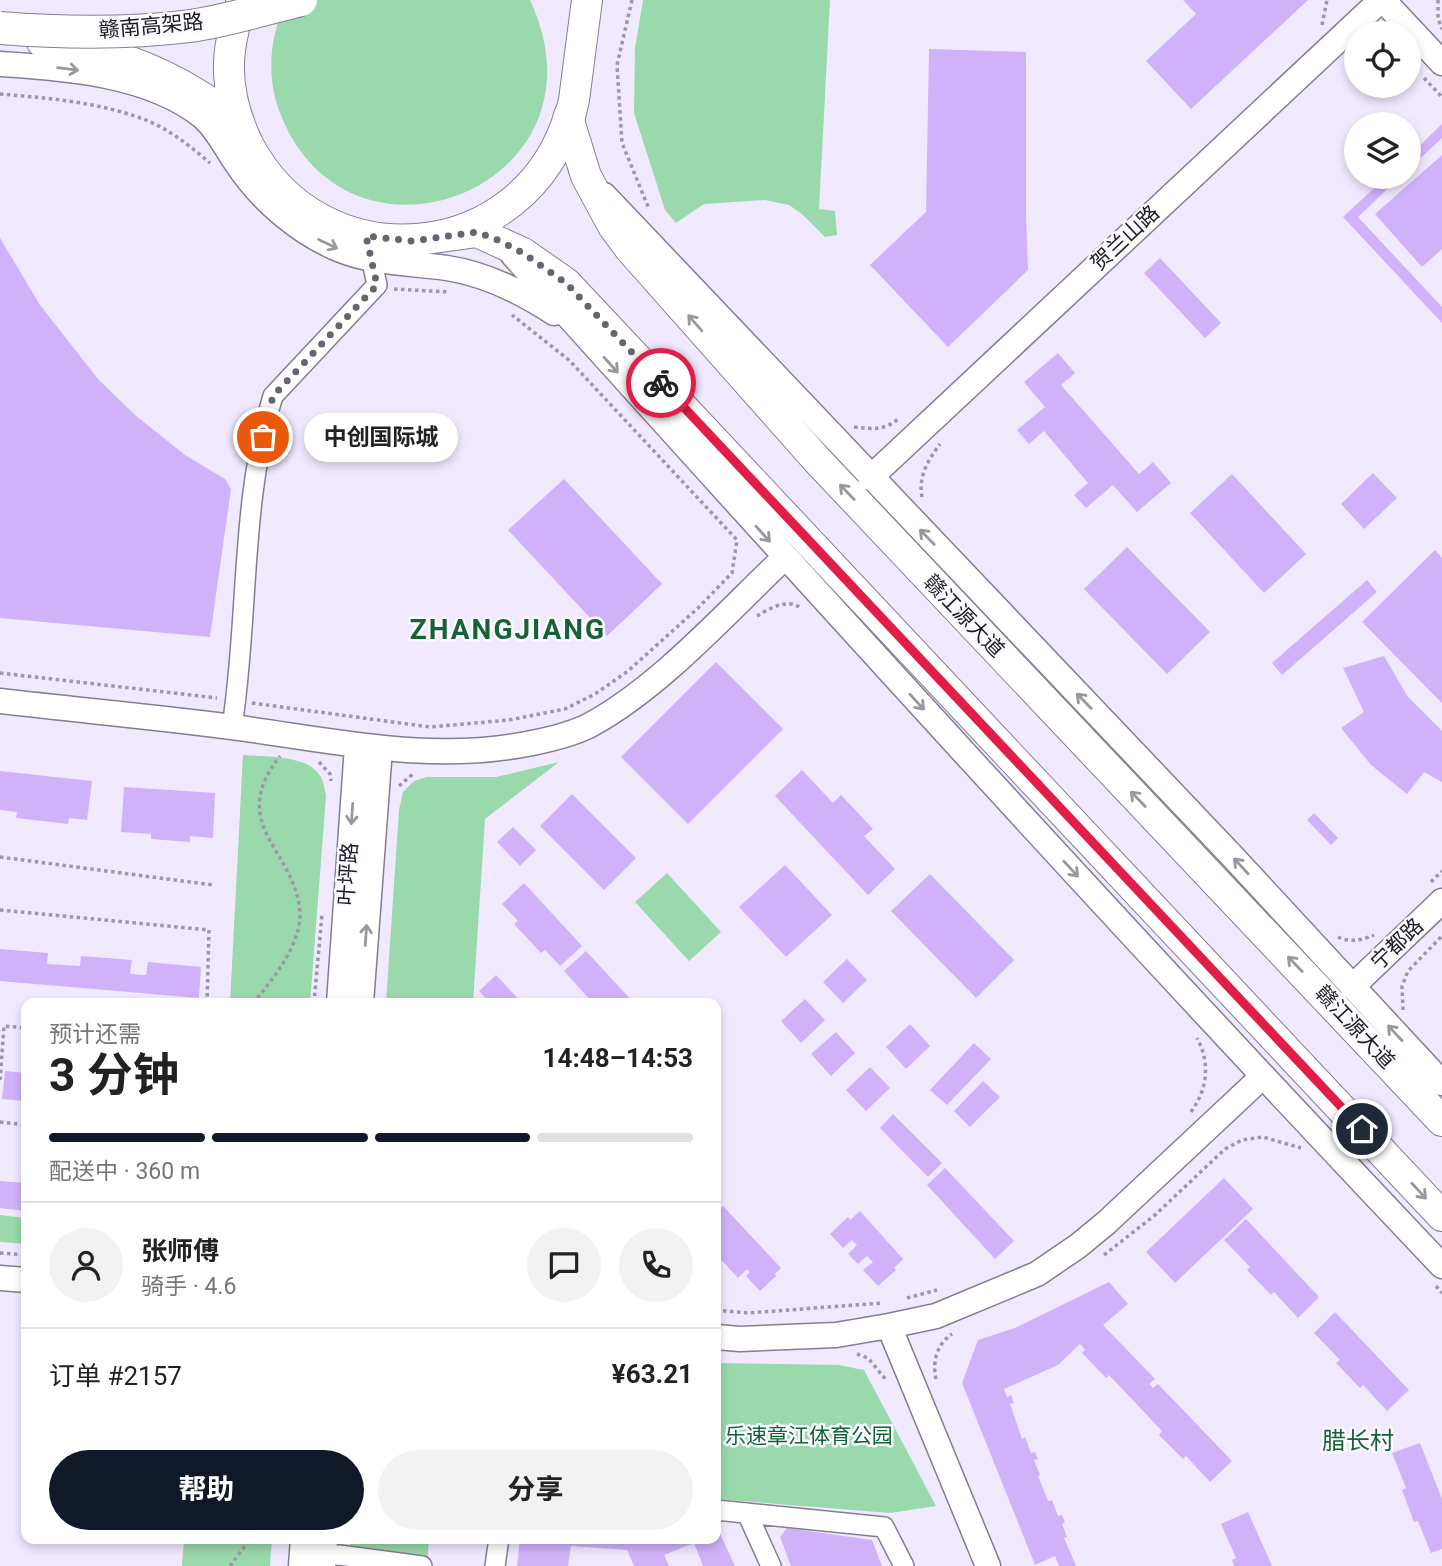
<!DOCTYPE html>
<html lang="zh">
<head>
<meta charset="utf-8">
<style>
	body { margin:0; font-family:Roboto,"Noto Sans SC",sans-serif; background:#f2f2f2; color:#222; height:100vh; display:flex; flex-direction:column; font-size:26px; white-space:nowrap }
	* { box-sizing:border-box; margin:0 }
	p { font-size:23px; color:#767676 }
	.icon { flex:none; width:38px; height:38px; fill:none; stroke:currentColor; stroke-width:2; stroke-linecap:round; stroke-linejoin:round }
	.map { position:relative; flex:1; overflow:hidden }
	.side { position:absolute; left:21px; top:998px; width:700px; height:546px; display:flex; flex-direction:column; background:#fff; border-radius:14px; box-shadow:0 4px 10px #0003 }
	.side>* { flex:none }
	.tools { position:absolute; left:1344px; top:21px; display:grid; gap:14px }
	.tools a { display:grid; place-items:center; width:77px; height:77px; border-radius:50%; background:#fff; box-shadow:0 4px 10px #0003; font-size:35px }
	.pin { position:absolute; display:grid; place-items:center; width:60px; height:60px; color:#fff; margin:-30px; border:4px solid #fff; border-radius:50%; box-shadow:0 2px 7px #0007 }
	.courier { position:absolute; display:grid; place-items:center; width:70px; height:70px; margin:-35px; border:5px solid #e11d48; border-radius:50%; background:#fff; color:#222; box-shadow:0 2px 9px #0007 }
	.bubble { position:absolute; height:49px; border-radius:24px; background:#fff; box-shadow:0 4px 10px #0003; font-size:23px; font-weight:700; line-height:49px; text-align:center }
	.overview em { font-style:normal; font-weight:700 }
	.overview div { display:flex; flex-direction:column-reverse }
	.overview { display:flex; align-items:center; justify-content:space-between; height:119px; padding:0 28px }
	h1 { font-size:46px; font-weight:700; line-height:52px }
	.bar { display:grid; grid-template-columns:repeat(4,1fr); gap:10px 7px; align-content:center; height:84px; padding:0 28px }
	.bar i { height:9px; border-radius:5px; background:#e0e0e0 }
	.bar .selected { background:#111827 }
	.bar p { grid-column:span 4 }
	.line { display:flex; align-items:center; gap:18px; padding:0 28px; border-top:2px solid #e0e0e0 }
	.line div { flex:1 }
	.round { display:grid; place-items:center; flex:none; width:74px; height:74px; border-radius:37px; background:#f2f2f2 }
	.action { display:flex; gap:14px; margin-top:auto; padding:14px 28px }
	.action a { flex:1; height:80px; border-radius:42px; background:#111827; color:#fff; font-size:28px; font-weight:700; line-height:80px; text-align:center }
	.action a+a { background:#f2f2f2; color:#222 }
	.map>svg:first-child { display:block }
	.green { fill:#9ad9ac }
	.building { fill:#d0b2fa }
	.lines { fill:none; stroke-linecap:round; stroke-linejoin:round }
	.minor-casing { stroke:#857d91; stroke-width:22 }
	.tertiary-casing { stroke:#857d91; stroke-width:27 }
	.primary-casing { stroke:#857d91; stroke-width:32 }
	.path { stroke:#9c96a7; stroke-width:3.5; stroke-dasharray:3.5 3.5; stroke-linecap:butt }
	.minor { stroke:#fff; stroke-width:19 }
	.tertiary { stroke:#fff; stroke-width:24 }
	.primary { stroke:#fff; stroke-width:30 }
	.trunk-bridge-casing { stroke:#857d91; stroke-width:34; stroke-linecap:butt }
	.trunk-bridge { stroke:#fff; stroke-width:32 }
	.oneway { stroke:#9a989c }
	.done { stroke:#686370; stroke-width:7; stroke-dasharray:0 12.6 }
	.route { stroke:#e11d48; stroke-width:9 }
	.labels { text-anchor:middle; stroke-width:5; stroke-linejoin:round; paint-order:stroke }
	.street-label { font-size:21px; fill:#1e1b23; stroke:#fbfafe }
	.park-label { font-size:21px; fill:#116436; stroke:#fbfafe }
	.quarter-label { font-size:24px; fill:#176136; stroke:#fbfafe }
	.district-label { font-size:28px; font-weight:bold; letter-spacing:2px; fill:#176136; stroke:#fbfafe }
</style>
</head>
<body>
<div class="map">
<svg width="1442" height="1566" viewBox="0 0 1442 1566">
	<rect width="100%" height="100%" fill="#f1e9ff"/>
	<path class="green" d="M288 0H530C617 185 349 292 280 113 266 77 269 33 288 0Z
		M643 0H830L819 209 835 211 837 235 825 237 802 214 789 205 765 200 704 204 676 223 665 210 634 113 635 48Z
		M243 755C267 757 310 754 322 779 324 784 325 791 326 796L310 1003H230Z
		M559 762 485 819 473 1003H386L399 810 403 792 414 781 427 777H496Z
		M667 873 721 932 689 961 635 902Z
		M0 1215 26 1218V1244L0 1242Z
		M716 1363 838 1365 864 1370 936 1506 890 1513 716 1499Z
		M184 1538H272L270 1566H182Z
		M351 1538H429L427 1566H349Z"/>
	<path class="building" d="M1183 0H1308L1191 109 1146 61 1196 14Z
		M929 49 1026 52V214L1028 270 948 347 870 265 926 212Z
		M1442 124V138L1409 169V156Z
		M1442 155V249L1422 267 1375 214Z
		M1386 177H1400L1358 217 1442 307V323L1343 217Z
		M0 238 40 305 98 379 135 415 185 455 225 479 231 489 210 637 0 618Z
		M1160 258 1221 323 1205 338 1144 273Z
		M1058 353 1075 373 1061 385 1139 474 1153 462 1171 483 1137 512 1113 485 1086 508 1074 495 1088 483 1044 431 1029 444 1017 430 1045 407 1024 382Z
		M1373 473 1397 498 1364 529 1341 504Z
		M1232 474 1306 554 1264 593 1190 513Z
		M564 479 662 584 607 636 508 530Z
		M1127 547 1210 632 1167 674 1084 589Z
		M1435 550 1442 558V703L1362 622Z
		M1367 580 1377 592 1282 675 1272 663Z
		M1384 656 1408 697 1442 731V782L1424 772 1407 794 1371 765 1341 728 1364 712 1343 668Z
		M716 662 783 729 688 824 621 757Z
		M802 770 833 803 841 795 873 829 864 836 895 869 868 895 775 796Z
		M0 771 92 781 87 820 69 818 68 824 16 818 17 812 0 810Z
		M124 787 215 793 213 838 190 836V842L151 839V834L121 832Z
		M572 794 636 858 604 890 540 826Z
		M1314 813 1338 838 1331 845 1307 820Z
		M513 827 536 850 520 866 497 842Z
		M785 865 832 915 786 957 739 907Z
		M930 874 1014 960 976 998 891 911Z
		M524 883 582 946 560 966 545 950 541 953 514 924 518 921 502 904Z
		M0 949 48 953 47 964 80 966 81 956 132 960 130 974 146 975 148 962 201 967 199 998 0 981Z
		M586 951 634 1003H593L564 971Z
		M847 959 867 980 843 1003 823 982Z
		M496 975 522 1003H490L479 991Z
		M805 999 825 1020 801 1043 781 1021Z
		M910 1024 930 1046 906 1069 886 1047Z
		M836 1032 855 1053 831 1076 811 1054Z
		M974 1043 991 1059 947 1105 930 1090Z
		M870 1067 890 1088 866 1111 846 1090Z
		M5 1071 26 1073V1101L2 1099Z
		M983 1081 1000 1097 970 1127 954 1111Z
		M893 1114 942 1163 928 1177 880 1128Z
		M945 1168 1014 1241 995 1259 927 1185Z
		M1224 1178 1253 1209 1175 1283 1146 1252Z
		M0 1181 26 1183V1211L0 1208Z
		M723 1206 781 1268 775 1274 776 1276 760 1291 746 1276 750 1272 747 1269 738 1278 716 1254V1242L719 1239 716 1236V1213Z
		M860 1211 903 1259 894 1268 896 1270 878 1286 863 1270 873 1262 867 1256 858 1264 848 1254 857 1245 852 1240 843 1248 830 1234 848 1217 850 1220Z
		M1246 1219 1319 1297 1298 1318 1274 1292 1271 1295 1247 1270 1250 1267 1224 1240Z
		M1109 1282 1128 1304 1103 1325 1155 1379 1149 1384 1153 1388 1158 1384 1232 1461 1210 1482 1186 1456 1183 1459 1159 1435 1162 1431 1109 1375 1106 1378 1082 1353 1085 1350 1080 1344 1058 1365 1004 1389 1007 1397 1011 1395 1014 1403 1010 1404 1022 1439 1025 1437 1031 1453 1035 1452 1038 1459 1034 1460 1040 1475 1038 1476 1048 1501 1052 1500 1058 1516 1062 1515 1065 1522 1062 1524 1067 1537 1064 1538 1076 1566H1059L1055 1556 1035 1565 962 1383 978 1340 1015 1328Z
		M1335 1312 1409 1390 1387 1411 1363 1385 1360 1388 1336 1363 1340 1360 1314 1333Z
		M1420 1443 1442 1499V1549L1431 1553 1418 1521 1414 1522 1402 1490 1406 1488 1392 1453Z
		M1248 1512 1261 1541 1272 1566H1234L1232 1560 1236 1558 1221 1524Z
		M716 1525 735 1566H703L694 1543 664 1555 669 1566H634L627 1550 571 1546 568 1566H517L520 1538H716Z
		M787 1528 872 1540 882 1566H791L780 1537Z"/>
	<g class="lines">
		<g class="minor-casing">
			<path id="minor" d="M232 727C249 618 240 503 273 396L377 285 369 248
				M716 1510 884 1527 904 1566
				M747 1513 771 1566
				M324 1556 339 1555 422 1566
				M495 1566 499 1538"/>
		</g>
		<g class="tertiary-casing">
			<path id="tertiary" d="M1383 0 1442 63
				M0 64C65 68 150 74 203 117 218 130 226 149 237 164 261 200 298 232 338 249 371 263 411 263 447 268 486 274 522 292 554 313
				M604 195 1233 857 1442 1083
				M513 255C819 595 1127 934 1442 1266
				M870 478 1381 0
				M0 701C77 710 155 717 232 727 332 740 431 764 532 743 552 739 574 734 592 724 661 686 727 612 784 558
				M1352 987 1442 901
				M339 1003 357 746
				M361 1003 380 748
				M0 1278 26 1280
				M889 1326 988 1566
				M716 1337 740 1339 836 1335 889 1326 936 1316 1037 1274 1078 1246 1106 1223 1262 1077
				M301 1566 303 1538
				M323 1566 325 1538"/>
		</g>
		<g class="primary-casing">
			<path id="primary" d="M242 0C236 20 230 40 229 62 228 90 236 119 248 144 321 285 526 266 570 113
				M587 0 574 100 569 121 586 176 613 226 630 249 817 460 1442 1121
				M42 42C100 48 151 65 200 96 216 106 231 116 240 132
				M412 241 477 232 523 253 566 283 1442 1216"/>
		</g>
		<path class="path" d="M632 0 617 65 622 143 649 209
			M1438 0V19L1442 29
			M1322 25 1327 0
			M1424 78 1442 97
			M0 94C47 98 98 102 143 119 168 128 190 146 210 163
			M394 289 449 292
			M854 427C872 429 885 431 899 418
			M922 497C918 477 928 460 940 444
			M757 616C770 608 787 598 801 608
			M0 673 217 698
			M252 703 430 727 509 720 565 709 595 694 628 671 698 608 732 573 737 540 569 360 512 315
			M319 762 330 774 331 781
			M399 786 414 773
			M0 857 213 885
			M1431 882 1442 871
			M0 910 209 930 207 1003
			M1338 937C1349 943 1363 940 1374 935
			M253 1003C272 981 301 944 300 914 297 850 225 826 280 756
			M314 1003 322 914
			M1403 1010 1402 986 1408 971 1442 936
			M0 1080 4 1026 26 1028
			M1191 1112C1207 1090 1211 1064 1197 1038
			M0 1122 26 1125
			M0 1253 26 1255
			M1104 1255 1155 1215 1225 1149 1242 1140 1263 1137 1301 1148
			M1436 1286 1442 1293
			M907 1298 937 1290
			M716 1310 748 1313 882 1303
			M857 1354 868 1358 887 1381
			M936 1379C932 1361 937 1344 952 1334
			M230 1566 251 1538"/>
		<use href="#minor" class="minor"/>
		<use href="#tertiary" class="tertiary"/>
		<use href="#primary" class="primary"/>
		<g class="trunk-bridge-casing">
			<path id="trunk-bridge" d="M0 28C62 33 127 34 190 26 227 21 264 9 301 0"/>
		</g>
		<use href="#trunk-bridge" class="trunk-bridge"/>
	</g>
	<defs><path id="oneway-shaft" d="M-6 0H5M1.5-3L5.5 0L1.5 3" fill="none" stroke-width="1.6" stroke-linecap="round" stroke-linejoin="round" transform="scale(1.75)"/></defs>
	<g class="oneway">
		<use href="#oneway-shaft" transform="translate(68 69) rotate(7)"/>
		<use href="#oneway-shaft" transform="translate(328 244) rotate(26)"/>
		<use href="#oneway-shaft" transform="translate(695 323) rotate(-131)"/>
		<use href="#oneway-shaft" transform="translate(611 365) rotate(48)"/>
		<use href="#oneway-shaft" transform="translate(847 492) rotate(-134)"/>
		<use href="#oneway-shaft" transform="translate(763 534) rotate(48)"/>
		<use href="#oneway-shaft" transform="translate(927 537) rotate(-134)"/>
		<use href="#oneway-shaft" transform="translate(1084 701) rotate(-134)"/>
		<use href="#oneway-shaft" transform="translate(917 702) rotate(47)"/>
		<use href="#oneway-shaft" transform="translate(1138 799) rotate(-134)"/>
		<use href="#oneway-shaft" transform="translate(352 814) rotate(94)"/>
		<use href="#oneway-shaft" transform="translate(1241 866) rotate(-133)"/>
		<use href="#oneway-shaft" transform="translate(1071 869) rotate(47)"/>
		<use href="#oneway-shaft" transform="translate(366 935) rotate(-86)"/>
		<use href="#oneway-shaft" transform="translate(1295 964) rotate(-134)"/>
		<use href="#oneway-shaft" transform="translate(1395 1033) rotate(-133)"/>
		<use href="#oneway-shaft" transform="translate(1419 1191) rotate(47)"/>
	</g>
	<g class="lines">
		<path class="done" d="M263 437 273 396 377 285 366 236 412 241 477 232 500 241 523 253 566 283 661 383"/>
		<path class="route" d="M661 383 1362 1129"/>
	</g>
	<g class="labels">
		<g class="street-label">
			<text transform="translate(151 26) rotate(-5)" y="7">赣南高架路</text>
			<text transform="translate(1125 238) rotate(-43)" y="7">贺兰山路</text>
			<text transform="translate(964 616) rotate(46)" y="7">赣江源大道</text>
			<text transform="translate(348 874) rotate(-86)" y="7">叶坪路</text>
			<text transform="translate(1397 944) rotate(-44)" y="7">宁都路</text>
			<text transform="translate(1355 1027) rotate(47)" y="7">赣江源大道</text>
		</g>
		<g class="park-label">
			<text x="809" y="1443">乐速章江体育公园</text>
		</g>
		<g class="quarter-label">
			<text x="1358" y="1449">腊长村</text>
		</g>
		<g class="district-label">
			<text x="508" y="639">ZHANGJIANG</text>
		</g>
	</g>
</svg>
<div class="tools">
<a><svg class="icon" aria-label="locate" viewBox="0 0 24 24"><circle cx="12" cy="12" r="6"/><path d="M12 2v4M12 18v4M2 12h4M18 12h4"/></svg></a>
<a><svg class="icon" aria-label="layers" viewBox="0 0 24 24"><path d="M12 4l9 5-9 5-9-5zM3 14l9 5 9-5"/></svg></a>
</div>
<div class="pin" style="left:263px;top:437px;background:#ea580c"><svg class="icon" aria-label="bag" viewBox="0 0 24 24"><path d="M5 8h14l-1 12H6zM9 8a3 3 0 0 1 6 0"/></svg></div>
<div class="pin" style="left:1362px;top:1129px;background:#1f2937"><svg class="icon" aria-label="home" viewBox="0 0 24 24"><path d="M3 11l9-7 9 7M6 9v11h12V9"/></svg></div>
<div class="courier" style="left:661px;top:383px"><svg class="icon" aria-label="bike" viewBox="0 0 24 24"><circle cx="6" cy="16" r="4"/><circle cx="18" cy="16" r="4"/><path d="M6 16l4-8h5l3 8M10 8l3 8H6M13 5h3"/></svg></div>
<div class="bubble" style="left:304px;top:413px;width:154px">中创国际城</div>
<section class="side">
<div class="overview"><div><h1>3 分钟</h1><p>预计还需</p></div><em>14:48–14:53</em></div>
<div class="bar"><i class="selected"></i><i class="selected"></i><i class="selected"></i><i></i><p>配送中 · 360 m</p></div>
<div class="line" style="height:126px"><a class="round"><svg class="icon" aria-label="person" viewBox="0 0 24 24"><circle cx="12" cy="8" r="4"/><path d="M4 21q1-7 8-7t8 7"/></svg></a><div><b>张师傅</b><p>骑手 · 4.6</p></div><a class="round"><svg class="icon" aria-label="chat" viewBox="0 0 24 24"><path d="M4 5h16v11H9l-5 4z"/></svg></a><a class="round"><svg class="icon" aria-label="phone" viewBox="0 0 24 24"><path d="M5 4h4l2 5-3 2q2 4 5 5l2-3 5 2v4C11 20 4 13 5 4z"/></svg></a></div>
<div class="line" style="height:91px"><div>订单 #2157</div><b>¥63.21</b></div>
<div class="action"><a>帮助</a><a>分享</a></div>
</section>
</div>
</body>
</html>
